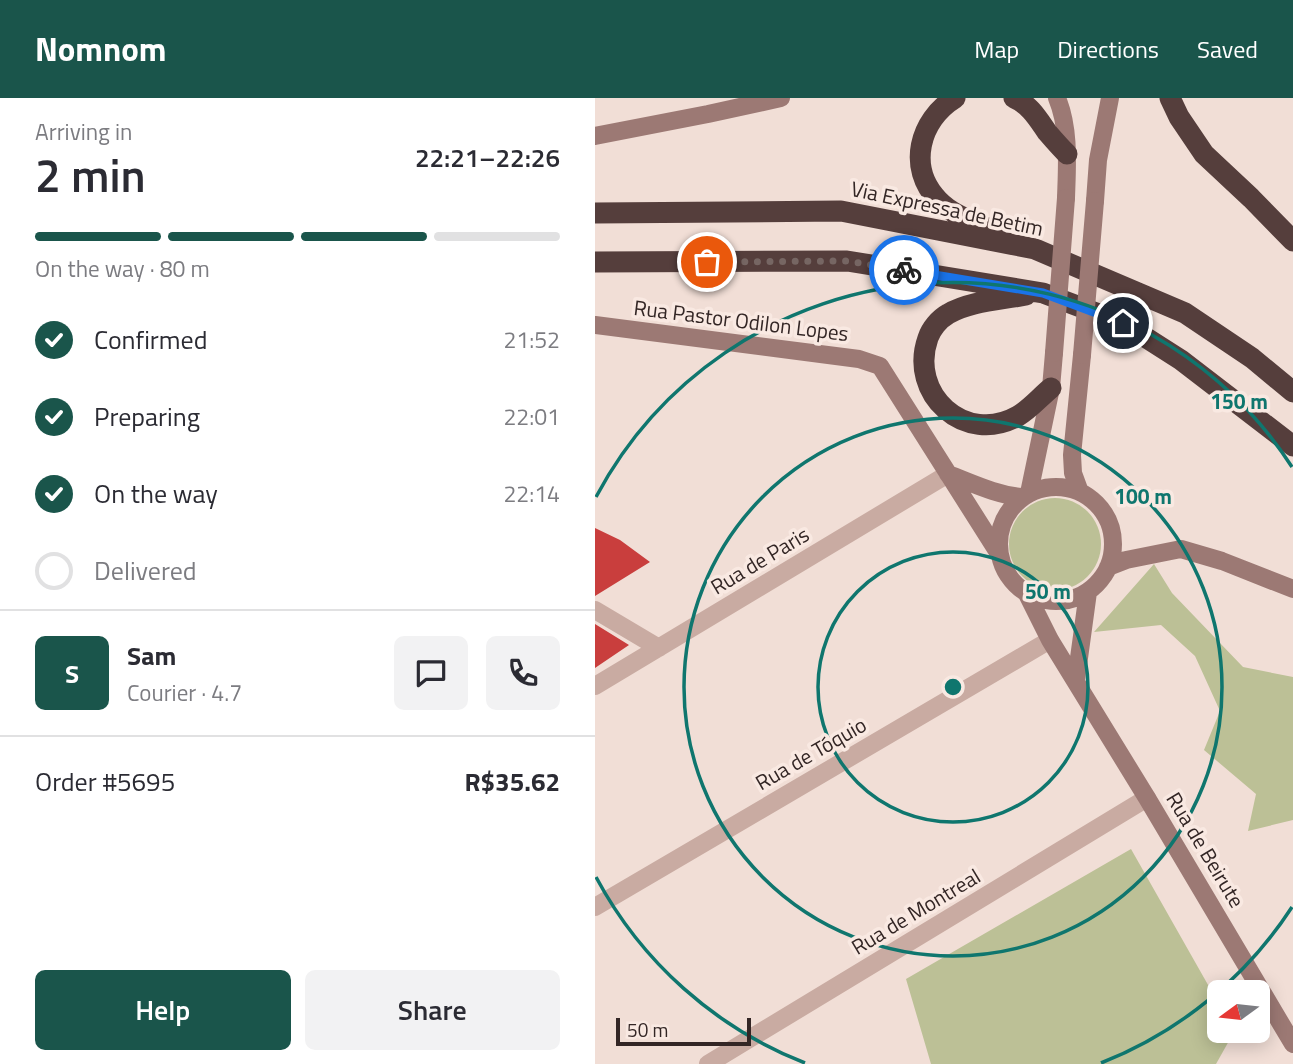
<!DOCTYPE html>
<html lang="en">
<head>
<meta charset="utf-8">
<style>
	body { margin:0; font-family:"Titillium Web",sans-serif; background:#f2f2f3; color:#2b2b33; height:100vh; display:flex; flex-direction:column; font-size:26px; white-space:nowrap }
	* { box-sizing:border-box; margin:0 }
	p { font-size:23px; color:#7c7c81 }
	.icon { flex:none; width:38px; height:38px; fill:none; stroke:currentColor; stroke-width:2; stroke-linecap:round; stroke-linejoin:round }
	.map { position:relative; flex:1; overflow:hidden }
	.drawer { display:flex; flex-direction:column; background:#fff; width:595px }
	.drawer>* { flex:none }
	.needle { width:46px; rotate:255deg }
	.tools { position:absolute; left:612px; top:882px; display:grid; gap:14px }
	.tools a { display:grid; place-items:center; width:63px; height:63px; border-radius:10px; background:#fff; box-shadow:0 4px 18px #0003; font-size:35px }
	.scale { position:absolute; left:21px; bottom:18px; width:135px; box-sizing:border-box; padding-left:7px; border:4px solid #332625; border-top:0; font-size:19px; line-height:24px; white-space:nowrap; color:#332625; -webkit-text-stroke:5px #f9e9e2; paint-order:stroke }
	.pin { position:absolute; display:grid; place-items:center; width:60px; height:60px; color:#fff; margin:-30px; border:4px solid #fff; border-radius:50%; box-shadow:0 2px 7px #0007 }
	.courier { position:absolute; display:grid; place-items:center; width:70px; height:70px; margin:-35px; border:5px solid #1a73e8; border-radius:50%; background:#fff; color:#222; box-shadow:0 2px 9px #0007 }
	.overview em { font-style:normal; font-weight:600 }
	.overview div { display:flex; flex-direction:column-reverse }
	.overview { display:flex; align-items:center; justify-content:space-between; height:119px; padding:0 35px }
	h1 { font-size:46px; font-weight:600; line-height:52px }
	.bar { display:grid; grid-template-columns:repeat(4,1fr); gap:10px 7px; align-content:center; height:84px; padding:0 35px }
	.bar i { height:9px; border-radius:5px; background:#e1e1e2 }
	.bar .on { background:#1a554b }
	.bar p { grid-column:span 4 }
	.line { display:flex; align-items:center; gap:18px; padding:0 35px; border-top:2px solid #e1e1e2 }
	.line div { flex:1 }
	.round { display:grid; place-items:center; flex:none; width:74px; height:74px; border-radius:10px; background:#f2f2f3 }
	ol { padding:0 35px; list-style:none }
	li { display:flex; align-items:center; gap:21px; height:77px }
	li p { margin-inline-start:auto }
	li .icon { padding:7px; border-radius:50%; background:#1a554b; color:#fff; stroke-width:4 }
	li:last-child { color:#7c7c81 }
	li i { width:38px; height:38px; border:4px solid #e1e1e2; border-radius:50% }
	.action { display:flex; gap:14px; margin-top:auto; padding:14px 35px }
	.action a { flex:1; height:80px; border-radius:10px; background:#1a554b; color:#fff; font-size:28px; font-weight:600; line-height:80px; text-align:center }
	.action a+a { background:#f2f2f3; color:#2b2b33 }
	header { display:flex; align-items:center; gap:42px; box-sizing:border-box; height:98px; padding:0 35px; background:#1a554b; color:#fff }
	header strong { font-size:33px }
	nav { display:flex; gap:38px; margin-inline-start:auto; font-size:24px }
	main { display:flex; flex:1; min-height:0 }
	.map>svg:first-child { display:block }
	.green { fill:#bcc096 }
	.building { fill:#c93e3d }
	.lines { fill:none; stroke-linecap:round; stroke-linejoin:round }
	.street { stroke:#c9aba2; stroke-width:18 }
	.secondary { stroke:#9c7974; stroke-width:18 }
	.highway { stroke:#553e3c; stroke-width:21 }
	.secondary-bridge { stroke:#9c7974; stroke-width:18 }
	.done { stroke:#766663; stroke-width:7; stroke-dasharray:0 12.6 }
	.route { stroke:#1a73e8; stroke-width:9 }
	.ring { fill:none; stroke:#0f766e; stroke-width:3.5 }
	.labels { text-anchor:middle; stroke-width:7; stroke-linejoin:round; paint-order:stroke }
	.street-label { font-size:21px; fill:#332625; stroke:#f9e9e2 }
	.centre { fill:#0f766e; stroke:#f9e9e2; stroke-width:3.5 }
	.ring-label { font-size:21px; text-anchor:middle; font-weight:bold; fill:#0f766e; stroke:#f9e9e2; stroke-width:7; stroke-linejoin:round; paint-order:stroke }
</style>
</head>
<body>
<header>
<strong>Nomnom</strong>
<nav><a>Map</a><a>Directions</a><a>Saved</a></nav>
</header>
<main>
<section class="drawer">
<div class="overview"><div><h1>2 min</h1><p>Arriving in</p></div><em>22:21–22:26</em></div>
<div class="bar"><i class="on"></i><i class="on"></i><i class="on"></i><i></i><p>On the way · 80 m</p></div>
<ol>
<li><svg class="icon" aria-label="check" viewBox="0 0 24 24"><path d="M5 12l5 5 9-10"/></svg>Confirmed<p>21:52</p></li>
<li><svg class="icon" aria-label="check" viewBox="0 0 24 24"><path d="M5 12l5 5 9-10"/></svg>Preparing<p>22:01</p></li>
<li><svg class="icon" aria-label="check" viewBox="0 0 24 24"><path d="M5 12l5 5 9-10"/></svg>On the way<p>22:14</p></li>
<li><i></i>Delivered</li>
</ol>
<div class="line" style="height:126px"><b class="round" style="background:#1a554b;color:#fff">S</b><div><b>Sam</b><p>Courier · 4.7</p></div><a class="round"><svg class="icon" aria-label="chat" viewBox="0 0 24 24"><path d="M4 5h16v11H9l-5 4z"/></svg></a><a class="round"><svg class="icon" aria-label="phone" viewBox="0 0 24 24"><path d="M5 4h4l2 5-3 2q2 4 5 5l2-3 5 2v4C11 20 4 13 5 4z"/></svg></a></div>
<div class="line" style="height:91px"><div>Order #5695</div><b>R$35.62</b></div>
<div class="action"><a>Help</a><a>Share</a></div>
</section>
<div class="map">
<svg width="698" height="966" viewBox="0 0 698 966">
	<rect width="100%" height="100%" fill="#f1ded6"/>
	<path class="green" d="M414 446a46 46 0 1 1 92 0a46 46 0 1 1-92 0Z
		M559 466 577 495 648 569 698 579V722L653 733 661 696 609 652 625 613 600 558 566 527 499 534Z
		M536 751 625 908V933H639V934L621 966H336L311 881Z"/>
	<path class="building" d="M0 430 25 442 55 464 0 498Z
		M0 526 34 547 0 570Z"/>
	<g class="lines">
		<path class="street" d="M0 512 64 550
			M0 588 353 376
			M0 809 455 542
			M113 966 552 700"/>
		<path class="secondary" d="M462 0C475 31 472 68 471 100
			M0 38 113 16 186 0
			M500 103 503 62 515 0
			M0 227 264 261 285 268 404 456
			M353 376C377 385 401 397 427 399
			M404 446a57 57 0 1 1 114 0a57 57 0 1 1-114 0Z
			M485 394 478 375 477 357 487 257
			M434 395 456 290 459 255
			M513 469 531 462 586 451 627 463 698 491
			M432 496 455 542 552 700 698 946
			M481 582 493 494"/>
		<path class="highway" d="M360 0C324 22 312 70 343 102 359 119 385 126 406 136
			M419 0C435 7 443 21 452 34 458 41 465 49 472 56
			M575 0 584 19 609 56 656 100 698 143
			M0 115 246 113 440 151 590 215 657 260 698 294
			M0 164 252 163 448 195 528 225 586 262 698 348
			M431 197C406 202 375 203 353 216 344 221 336 231 333 240 313 296 370 348 423 318 435 311 445 299 456 290"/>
		<path class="secondary-bridge" d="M459 255 471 100
			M487 257 500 103"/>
	</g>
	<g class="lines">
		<path class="done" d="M112 164 252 163 309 172"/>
		<path class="route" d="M309 172 448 195 528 225"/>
	</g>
	<g class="ring">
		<circle cx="358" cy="589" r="135"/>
		<circle cx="358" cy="589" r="269"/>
		<path d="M697 809A404 404 0 0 1 506 965M210 965A404 404 0 0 1 1 779M1 399A404 404 0 0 1 697 369"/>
	</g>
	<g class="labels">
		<g class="street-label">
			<text transform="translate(352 111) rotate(12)" y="7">Via Expressa de Betim</text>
			<text transform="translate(146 223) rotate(7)" y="7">Rua Pastor Odilon Lopes</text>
			<text transform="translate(165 463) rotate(-31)" y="7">Rua de Paris</text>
			<text transform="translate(216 656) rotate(-30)" y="7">Rua de Tóquio</text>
			<text transform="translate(610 752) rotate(59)" y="7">Rua de Beirute</text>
			<text transform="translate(321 814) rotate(-31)" y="7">Rua de Montreal</text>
		</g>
	</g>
	<circle cx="358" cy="589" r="10" class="centre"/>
	<g class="ring-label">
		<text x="644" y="311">150 m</text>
		<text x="548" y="406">100 m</text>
		<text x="453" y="501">50 m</text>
	</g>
</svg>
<div class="tools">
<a><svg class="needle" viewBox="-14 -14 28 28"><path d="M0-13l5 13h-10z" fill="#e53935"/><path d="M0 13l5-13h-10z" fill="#7c7c81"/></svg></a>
</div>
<div class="scale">50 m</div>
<div class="pin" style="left:112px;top:164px;background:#ea580c"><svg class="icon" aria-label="bag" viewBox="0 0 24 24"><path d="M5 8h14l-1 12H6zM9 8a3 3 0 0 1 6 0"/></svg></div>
<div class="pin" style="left:528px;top:225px;background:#1f2937"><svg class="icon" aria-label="home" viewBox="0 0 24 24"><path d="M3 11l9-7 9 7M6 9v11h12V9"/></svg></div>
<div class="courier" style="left:309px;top:172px"><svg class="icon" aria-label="bike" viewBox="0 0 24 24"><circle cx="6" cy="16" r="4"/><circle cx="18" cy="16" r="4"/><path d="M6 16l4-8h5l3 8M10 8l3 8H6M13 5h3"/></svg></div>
</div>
</main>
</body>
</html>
